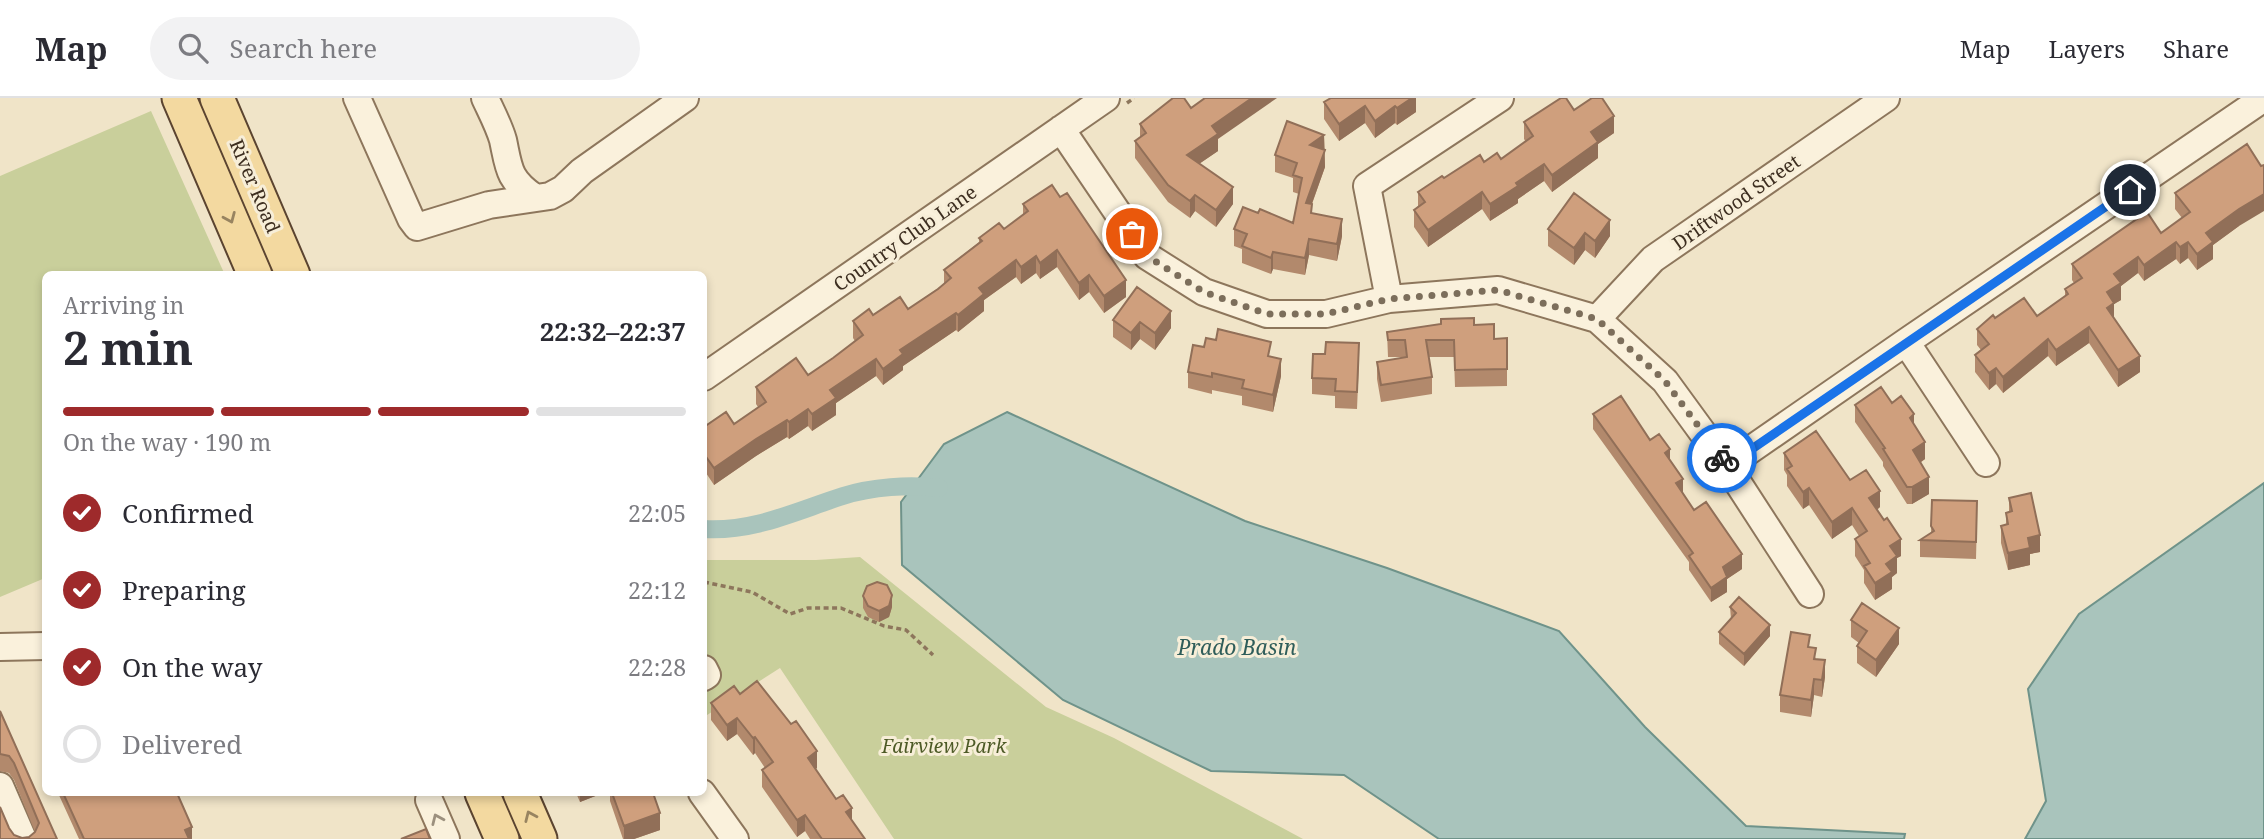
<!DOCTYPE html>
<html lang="en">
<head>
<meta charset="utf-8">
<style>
	body { margin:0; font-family:"Noto Serif",serif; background:#f2f2f3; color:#2b2b33; height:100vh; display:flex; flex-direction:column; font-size:26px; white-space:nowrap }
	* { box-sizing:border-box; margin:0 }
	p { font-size:23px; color:#7c7c81 }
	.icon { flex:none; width:38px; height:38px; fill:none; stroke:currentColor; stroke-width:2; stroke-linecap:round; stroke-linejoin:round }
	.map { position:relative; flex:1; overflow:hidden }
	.drawer { position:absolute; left:42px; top:173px; width:665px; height:525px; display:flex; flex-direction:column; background:#fff; border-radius:10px; box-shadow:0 4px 10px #0003 }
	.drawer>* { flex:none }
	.pin { position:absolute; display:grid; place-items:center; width:60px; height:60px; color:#fff; margin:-30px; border:4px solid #fff; border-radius:50%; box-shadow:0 2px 7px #0007 }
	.courier { position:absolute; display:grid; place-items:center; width:70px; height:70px; margin:-35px; border:5px solid #1a73e8; border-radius:50%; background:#fff; color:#222; box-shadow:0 2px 9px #0007 }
	.head em { font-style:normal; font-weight:700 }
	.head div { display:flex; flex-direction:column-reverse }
	.head { display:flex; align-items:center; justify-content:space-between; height:119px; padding:0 21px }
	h1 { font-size:46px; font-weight:700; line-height:52px }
	.bar { display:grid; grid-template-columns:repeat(4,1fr); gap:10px 7px; align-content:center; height:84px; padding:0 21px }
	.bar i { height:9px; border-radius:5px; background:#e1e1e2 }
	.bar .selected { background:#9e2a2b }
	.bar p { grid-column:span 4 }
	ol { padding:0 21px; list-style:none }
	li { display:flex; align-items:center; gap:21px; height:77px }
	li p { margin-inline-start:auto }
	li .icon { padding:7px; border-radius:50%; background:#9e2a2b; color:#fff; stroke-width:4 }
	li:last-child { color:#7c7c81 }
	li i { width:38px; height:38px; border:4px solid #e1e1e2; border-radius:50% }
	header { display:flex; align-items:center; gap:42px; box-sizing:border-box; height:98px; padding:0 35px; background:#fff; border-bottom:2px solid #e1e1e2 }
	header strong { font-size:33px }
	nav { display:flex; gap:38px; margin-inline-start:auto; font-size:24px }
	.search { width:490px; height:63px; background:#f2f2f3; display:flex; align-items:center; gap:18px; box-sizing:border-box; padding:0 24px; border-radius:38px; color:#7c7c81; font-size:26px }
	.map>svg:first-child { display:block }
	.green { fill:#c9cf9b }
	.water { fill:#a9c4bc; stroke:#6f938a; stroke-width:2 }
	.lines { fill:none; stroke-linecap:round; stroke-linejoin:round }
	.canal { stroke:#a9c4bc; stroke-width:18 }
	.minor-casing { stroke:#8d765c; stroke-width:30 }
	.major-casing { stroke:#5b4430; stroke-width:37 }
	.path { stroke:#8d765c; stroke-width:3.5; stroke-dasharray:5 3.5; stroke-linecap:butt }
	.minor { stroke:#faf1dc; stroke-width:26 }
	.major { stroke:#f3d9a0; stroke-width:33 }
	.wall { fill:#b2896c }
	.shaded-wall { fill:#916f58 }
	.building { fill:#cf9f7d; stroke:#916f58; stroke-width:2 }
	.oneway { stroke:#988460 }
	.oneway2 { stroke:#9c907e }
	.done { stroke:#7c6e5b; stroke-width:7; stroke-dasharray:0 12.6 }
	.route { stroke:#1a73e8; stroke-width:9 }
	.labels { text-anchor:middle; stroke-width:6; stroke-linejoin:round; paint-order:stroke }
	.street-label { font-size:19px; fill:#3d2e20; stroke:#f7eed8 }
	.park-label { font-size:19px; font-style:italic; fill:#4d5a26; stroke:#f7eed8 }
	.water-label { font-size:21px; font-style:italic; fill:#2f5d5a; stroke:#f7eed8 }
</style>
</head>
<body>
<header>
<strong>Map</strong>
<div class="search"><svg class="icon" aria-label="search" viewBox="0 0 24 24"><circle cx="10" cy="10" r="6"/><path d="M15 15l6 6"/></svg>Search here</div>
<nav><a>Map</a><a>Layers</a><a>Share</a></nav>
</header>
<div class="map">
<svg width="2264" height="741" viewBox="0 0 2264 741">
	<rect width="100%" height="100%" fill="#f0e4c8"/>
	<path class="green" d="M151 13 225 177H46L45 480 0 499V78Z
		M860 459 1046 609 1114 640 1303 741H894L780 570 704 619V462H816Z"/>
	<path class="water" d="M1007 314 1245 423 1387 470 1559 533 1645 629 1746 728 1905 736 1904 741H1439L1344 677 1211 673 1063 602 902 467 901 404 944 346Z
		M2264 385V741H2025L2046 703 2028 591 2079 516Z"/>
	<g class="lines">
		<path class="canal" d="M704 431C754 434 796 413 843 398 871 389 910 386 939 390"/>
		<g class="minor-casing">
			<path id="minor" d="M357 0 411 121 417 129 489 107 550 98 563 91 582 73 685 0
				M485 0C491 13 499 28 503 42 509 70 508 81 534 99
				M1061 31 1147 158 1204 194 1267 216H1326L1389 201 1498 192 1597 221 1665 283 1727 368 1810 496
				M1389 201 1367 88 1500 0
				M1597 221 1653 161 1886 0
				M1906 244 1986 365
				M704 279 1106 0
				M1727 368 1906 244 2264 0
				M0 549 46 548
				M704 571 707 577 704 579
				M0 688 23 741
				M702 695 735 741
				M429 702 446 741"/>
		</g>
		<g class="major-casing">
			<path id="major" d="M179 0 255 177
				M217 0 293 177
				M482 695 502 741
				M520 695 540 741"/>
		</g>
		<path class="path" d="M1127 5 1134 0
			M704 484 752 494 790 516 808 510H841L884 528 906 532 933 557"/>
		<use href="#minor" class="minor"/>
		<use href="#major" class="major"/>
	</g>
	<path class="wall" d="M1416 0V14L1397 27 1395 25 1375 40 1365 25 1339 43 1324 21V4Z
		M1191 10 1218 41V53L1199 66 1233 106 1216 129 1195 113 1190 120 1168 104 1135 60V43L1140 39V26Z
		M1574 12 1614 35 1598 46V60L1552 94 1544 83 1518 101V105L1490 123 1482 111 1428 149 1414 129V112L1418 108V94L1484 64 1501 61 1526 44 1524 41V24Z
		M1324 37 1325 69 1312 106V115L1342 138 1337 163 1309 157 1305 177 1273 171 1271 176 1242 165V151L1234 148V131L1293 125 1299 96 1293 94V80L1275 74V57Z
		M2175 95 2239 128 2213 147V161L2197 172 2188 160 2180 166 2176 161 2144 183 2138 175 2121 188V202L2114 206V221L2140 274 2118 289 2089 245 2056 268 2048 258 2003 295 1996 286 1989 292 1975 274V257L1981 252 1977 247V231L1995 220 2037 218 2065 199V191L2074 185 2072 182V166L2161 135 2182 120 2175 111Z
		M1023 106 1126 199 1104 215 1089 194 1079 202 1057 169 1040 181 1036 175 1021 186 1016 179 984 202V213L958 234 956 232 903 268V272L883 287 876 278 836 305V317L812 333 808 328 789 341 787 339 756 358 714 387 704 372V329L734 326 758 309 756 306V289L808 277 833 260 855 243 853 240V223L873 217 908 211 944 186V172L979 144V140L1004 131 1023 117Z
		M1548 131 1610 138 1595 160 1585 152 1574 167 1548 148Z
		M1137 189 1171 230 1155 252 1140 241 1131 252 1113 239V222Z
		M1474 227 1494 241 1507 240V288L1455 289 1454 259H1428L1432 279V296L1381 304 1377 281V264L1405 259H1388L1387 234Z
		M1204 249 1271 258 1281 278 1273 314 1242 307V298L1212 292V296L1188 290V274Z
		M1359 262 1357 311 1335 310V298L1312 296V280Z
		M1892 305 1914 327 1925 361 1920 365 1929 396 1912 406H1907L1883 368V364L1855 324V307Z
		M1593 316 1650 342 1670 363 1683 395 1694 412 1742 471 1727 481V494L1711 504 1689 472V464L1593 331Z
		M1784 355 1850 382 1880 409 1877 412 1901 458 1897 460V475L1892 479V491L1875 502 1864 485V472L1855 458V441L1859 438 1852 427 1832 441 1809 407 1803 411 1787 388V377L1784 372Z
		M2009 400 2040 454 2030 456V467L2008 472 2001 445V428L2006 427V415L2009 414Z
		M1932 402 1977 420 1976 461 1920 459V442L1931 435Z
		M863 498 892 509 889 519 879 524 868 519 863 510Z
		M1730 509 1770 538 1744 568 1719 546V534L1731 521Z
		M1851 522 1899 546 1876 579 1857 565V548L1859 545 1851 539Z
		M1810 549 1825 579 1822 599 1814 597 1811 619 1780 614V597Z
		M740 596 817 670 815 671 865 741H810L805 733 797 739 762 689V672L765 670 755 655 753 657 737 636 727 643 711 622V605Z
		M0 613 57 741H0L9 730 14 737 22 740 29 739 35 734 14 682 9 675 0 673Z
		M58 695H177L192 741H79Z
		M576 695H603L580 704Z
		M610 695H653L660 732 634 741H623L610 703Z"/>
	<path class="shaded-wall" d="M1252 0H1277L1218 41V53L1187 74V57L1212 28Z
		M1412 0H1416V14L1397 27V10Z
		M1365 8V25L1339 43V26Z
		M1395 8V25L1375 40V23Z
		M1614 18V35L1598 46V60L1552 94V77L1591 34Z
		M1324 37 1325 69 1306 122 1310 47Z
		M1544 66V83L1518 101V105L1490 123V106L1516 85Z
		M1233 89V106L1216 129V112Z
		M1482 94V111L1428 149V132Z
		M2264 96V113L2239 128 2213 147V161L2197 172V156L2206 135 2239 111Z
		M1195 97V113L1190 120V103Z
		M1342 121V138L1337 163V146Z
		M1610 122V138L1595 160V143Z
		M1585 135V152L1574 167V150Z
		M1309 141V157L1305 177V160Z
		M2176 144V161L2144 183V167Z
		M2188 144V160L2180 166V149Z
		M1057 152V169L1040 181V165Z
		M1273 154V171L1271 176V160Z
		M1036 158V175L1021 186V169Z
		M2138 159V175L2121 188V202L2114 206V222L2107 227V194L2114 176Z
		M1016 162V179L984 202V213L958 234V217L979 190Z
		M1089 177V194L1079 202V185Z
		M1126 182V199L1104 215V198Z
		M1171 213V230L1155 252V235Z
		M956 215V232L903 268V272L883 287V271L900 252Z
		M1140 224V241L1131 252V235Z
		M2089 229V245L2056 268V252Z
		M2048 241V258L2003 295V279Z
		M2140 258V274L2118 289V272Z
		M876 261V278L836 305V317L812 333V316L830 292Z
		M1281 261V278L1273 314V297Z
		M1996 270V286L1989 292V275Z
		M808 311V328L789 341V324Z
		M1914 316V333L1910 320Z
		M787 322V339L756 358 714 387V370L756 341Z
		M1925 344V361L1913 369V352Z
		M1670 351V366L1665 355Z
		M1929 379V396L1912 406V389Z
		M1683 381V395L1676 385Z
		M1809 390V407L1803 411V394Z
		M1880 393V409L1869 417V400Z
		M1852 410V427L1832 441V424Z
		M2040 437V454L2030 456V467L2008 472V455L2028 440Z
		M1901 441V458L1897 460V475L1892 479V491L1875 502V485L1886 466 1890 448Z
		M1742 456V471L1727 481V494L1711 504V490L1723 469Z
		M892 497V509L889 519 879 524V513Z
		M1770 527V538L1744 568V556Z
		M1899 530V546L1876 579V562Z
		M1825 562V579L1822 599V582Z
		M1814 581V597L1811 619V602Z
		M737 620V636L727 643V627Z
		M755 639V655L753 657V640Z
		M817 653V670L808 677V660Z
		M580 695H603L580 704Z
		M852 710V726L846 714Z
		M660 715V732L634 741H624V728Z
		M805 717V733L797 739V722Z
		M192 729V741H185V732Z"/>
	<path class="building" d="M1173 0H1184L1191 10 1205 0H1252L1212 28 1218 36 1187 57 1233 89 1216 112 1195 97 1190 103 1168 87 1135 43 1146 35 1140 26Z
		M1331 0H1412L1397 10 1395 8 1375 23 1365 8 1339 26 1324 4Z
		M1561 0H1566L1574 12 1592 0H1602L1614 18 1591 34 1598 44 1552 77 1544 66 1516 85 1518 88 1490 106 1482 94 1428 132 1414 112 1425 104 1418 94 1442 78 1444 80 1480 57 1484 64 1497 55 1501 61 1533 38 1524 24Z
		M1287 23 1324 37 1310 47 1325 52 1306 105 1312 106 1311 115 1342 121 1337 146 1309 141 1305 160 1273 154 1271 160 1242 148 1247 136 1234 131 1243 109 1258 115 1260 111 1293 125 1302 80 1293 77 1297 65 1275 57Z
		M2247 46 2261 68 2264 67V96L2239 111 2206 135 2213 144 2197 156 2188 144 2180 149 2176 144 2144 167 2138 159 2114 176 2121 185 2107 194 2114 205 2107 210 2140 258 2118 272 2089 229 2056 252 2048 241 2003 279 1996 270 1989 275 1975 257 1989 246 1977 231 1993 217 1995 220 2024 200 2037 218 2068 196 2065 191 2082 180 2072 166 2147 114 2161 135 2190 114 2175 95Z
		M1052 87 1060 99 1067 95 1126 182 1104 198 1089 177 1079 185 1057 152 1040 165 1036 158 1021 169 1016 162 979 190 984 196 958 217 956 215 900 252 903 256 883 271 876 261 830 292 836 300 812 316 808 311 789 324 787 322 756 341 714 370 704 356V329L726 314 734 326 766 304 756 289 796 260 808 277 833 260 863 237 853 223 869 211 873 217 900 199 908 211 938 191 951 180 944 172 982 143 979 140 999 125 1004 131 1028 113 1023 106Z
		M1574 95 1610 122 1595 143 1585 135 1574 150 1548 131Z
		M1137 189 1171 213 1155 235 1140 224 1131 235 1113 222Z
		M1474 220V227L1494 226V241L1507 240V271L1455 272 1454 242H1426L1432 279 1381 287 1377 264 1407 259 1405 242H1388L1387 234 1441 226V221Z
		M1218 231 1271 244 1268 258 1281 261 1273 297 1242 290 1244 282 1212 275V279L1188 274 1193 247 1204 249 1206 240 1216 242Z
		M1326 244 1359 245 1357 294 1335 293 1336 281 1312 280 1313 256H1325Z
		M1881 289 1892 305 1901 298 1914 316 1910 320 1925 344 1913 352 1929 379 1912 389H1907L1883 351 1885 350 1855 307Z
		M1621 298 1650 342 1659 336 1670 351 1665 355 1683 381 1676 385 1694 412 1706 404 1742 456 1723 469 1727 479 1711 490 1689 458 1693 455 1593 316Z
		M1816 333 1850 382 1866 372 1880 393 1869 400 1884 422 1887 420 1901 441 1890 448 1897 458 1886 466 1892 474 1875 485 1864 468 1870 465 1855 441 1867 433 1852 410 1832 424 1809 390 1803 394 1787 371 1792 368 1784 355Z
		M2031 395 2040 437 2028 440 2030 450 2008 455 2001 428 2008 426 2006 415 2012 413 2009 400Z
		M1932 402 1977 403 1976 444 1920 442 1934 433 1931 428Z
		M877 484 887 487 892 497 889 508 879 513 868 508 863 498 867 488Z
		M1739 499 1770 527 1744 556 1719 534 1736 515 1730 509Z
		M1862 505 1899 530 1876 562 1857 548 1867 533 1851 522Z
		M1791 534 1810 537 1808 549 1816 550 1814 561 1825 562 1822 582 1814 581 1811 602 1780 597Z
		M757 583 791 626 796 623 817 653 808 660 836 701 843 697 852 710 846 714 865 741H822L805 717 797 722 762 672 773 664 755 639 753 640 737 620 727 627 711 605 734 588 740 596Z
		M0 613 57 741H0V709L9 730 14 737 22 740 29 739 35 734 39 725 14 665 9 658 0 656Z
		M63 695H177L192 729 185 732 189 741H84Z
		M612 695H653L660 715 624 728Z
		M426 731 430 741H401Z"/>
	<defs><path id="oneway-chevron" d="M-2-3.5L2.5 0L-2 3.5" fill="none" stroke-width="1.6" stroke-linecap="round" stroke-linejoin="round" transform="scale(1.75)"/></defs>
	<g class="oneway">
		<use href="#oneway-chevron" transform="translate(230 120) rotate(67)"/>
		<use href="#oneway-chevron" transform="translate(530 718) rotate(-114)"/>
	</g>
	<use class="oneway2" href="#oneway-chevron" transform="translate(437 721) rotate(-114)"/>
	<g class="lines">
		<path class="done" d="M1132 136 1147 158 1204 194 1267 216H1326L1389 201 1498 192 1597 221 1665 283 1722 360"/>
		<path class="route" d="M1722 360 1727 368 2130 92"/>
	</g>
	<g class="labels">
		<g class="street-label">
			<text transform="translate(255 88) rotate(67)" y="7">River Road</text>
			<text transform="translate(1736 104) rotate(-35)" y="7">Driftwood Street</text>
			<text transform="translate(905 140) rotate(-35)" y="7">Country Club Lane</text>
		</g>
		<g class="park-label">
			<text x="944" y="655">Fairview Park</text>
		</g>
		<g class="water-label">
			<text x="1237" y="557">Prado Basin</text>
		</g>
	</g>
</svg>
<div class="pin" style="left:1132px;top:136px;background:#ea580c"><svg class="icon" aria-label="bag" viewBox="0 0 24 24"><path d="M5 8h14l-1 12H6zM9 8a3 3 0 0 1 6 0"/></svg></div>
<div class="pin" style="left:2130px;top:92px;background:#1f2937"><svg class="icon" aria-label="home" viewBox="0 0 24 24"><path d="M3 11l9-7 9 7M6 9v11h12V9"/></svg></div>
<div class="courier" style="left:1722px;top:360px"><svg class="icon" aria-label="bike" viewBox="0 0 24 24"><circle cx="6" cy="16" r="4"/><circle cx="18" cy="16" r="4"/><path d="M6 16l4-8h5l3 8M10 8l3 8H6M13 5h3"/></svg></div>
<section class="drawer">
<div class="head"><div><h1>2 min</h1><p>Arriving in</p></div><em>22:32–22:37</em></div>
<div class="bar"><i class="selected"></i><i class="selected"></i><i class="selected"></i><i></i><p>On the way · 190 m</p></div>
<ol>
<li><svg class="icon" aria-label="check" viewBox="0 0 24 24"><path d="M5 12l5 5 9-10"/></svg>Confirmed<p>22:05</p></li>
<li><svg class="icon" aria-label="check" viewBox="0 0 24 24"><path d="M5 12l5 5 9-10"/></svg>Preparing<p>22:12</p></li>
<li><svg class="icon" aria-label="check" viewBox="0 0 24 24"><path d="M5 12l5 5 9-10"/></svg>On the way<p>22:28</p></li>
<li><i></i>Delivered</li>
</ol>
</section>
</div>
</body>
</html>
